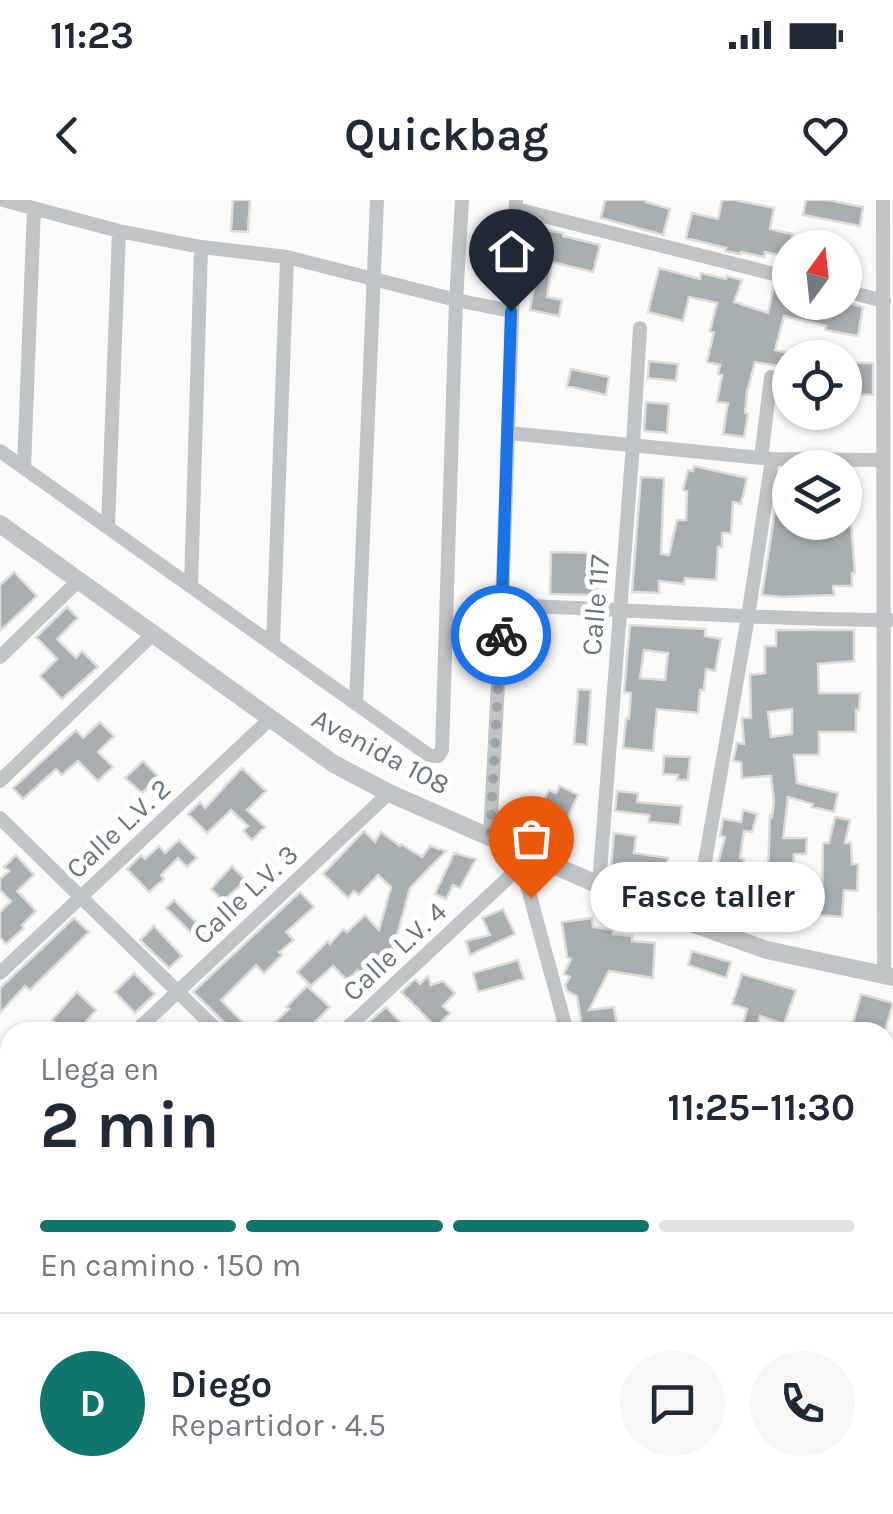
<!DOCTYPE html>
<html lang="es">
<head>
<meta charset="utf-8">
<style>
	body { margin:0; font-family:Karla,sans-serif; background:#f6f6f7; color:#1f2937; height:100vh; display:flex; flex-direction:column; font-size:38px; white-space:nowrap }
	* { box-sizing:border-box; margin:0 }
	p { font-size:32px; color:#747a83 }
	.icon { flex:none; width:55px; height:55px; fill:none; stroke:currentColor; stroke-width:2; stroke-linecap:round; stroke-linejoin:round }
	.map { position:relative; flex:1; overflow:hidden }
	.sheet { position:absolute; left:0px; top:822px; width:895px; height:492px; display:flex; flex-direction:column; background:#fff; border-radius:30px 30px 0 0; box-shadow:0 2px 8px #0004 }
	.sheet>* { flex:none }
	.needle { width:65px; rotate:15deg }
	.tools { position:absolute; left:772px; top:30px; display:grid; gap:20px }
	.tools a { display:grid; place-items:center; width:90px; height:90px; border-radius:50%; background:#fff; box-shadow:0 2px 8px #0004; font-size:50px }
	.pin { position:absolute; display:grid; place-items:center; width:85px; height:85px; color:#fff; margin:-102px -42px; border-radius:50% 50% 50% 0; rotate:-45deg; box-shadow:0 0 10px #0007 }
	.pin .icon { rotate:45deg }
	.courier { position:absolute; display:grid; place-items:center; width:100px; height:100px; margin:-50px; border:8px solid #1a73e8; border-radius:50%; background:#fff; color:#222; box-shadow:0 2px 12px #0007 }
	.bubble { position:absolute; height:70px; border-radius:35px; background:#fff; box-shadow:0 2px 8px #0004; font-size:32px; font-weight:700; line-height:70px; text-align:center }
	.summary em { font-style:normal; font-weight:700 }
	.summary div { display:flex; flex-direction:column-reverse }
	.summary { display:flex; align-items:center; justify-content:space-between; height:170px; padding:0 40px }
	h1 { font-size:65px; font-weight:700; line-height:75px }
	.bar { display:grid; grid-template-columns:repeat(4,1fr); gap:15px 10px; align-content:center; height:120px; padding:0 40px }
	.bar i { height:12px; border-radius:8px; background:#e0e1e3 }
	.bar .current { background:#0f766e }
	.bar p { grid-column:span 4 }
	.line { display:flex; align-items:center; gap:25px; padding:0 40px; border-top:2px solid #e0e1e3 }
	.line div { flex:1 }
	.round { display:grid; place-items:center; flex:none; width:105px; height:105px; border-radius:52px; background:#f6f6f7 }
	.status { display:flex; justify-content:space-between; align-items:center; height:70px; padding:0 50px; background:#fff; direction:ltr }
	.status svg { height:28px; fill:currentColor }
	header { display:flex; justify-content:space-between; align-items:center; height:130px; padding:0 40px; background:#fff; font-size:45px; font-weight:700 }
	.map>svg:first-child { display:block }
	.building { fill:#a6aeb2; stroke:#dcdcda; stroke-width:2.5; fill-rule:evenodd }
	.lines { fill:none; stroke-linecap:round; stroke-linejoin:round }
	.minor { stroke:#c0c4c7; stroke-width:14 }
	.tertiary { stroke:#c0c4c7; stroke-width:18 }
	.secondary { stroke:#d5dadb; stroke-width:20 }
	.done { stroke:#9ba5a9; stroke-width:10; stroke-dasharray:0 18 }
	.route { stroke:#1a73e8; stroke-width:12 }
	.labels { text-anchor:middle; stroke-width:10; stroke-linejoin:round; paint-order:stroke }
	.street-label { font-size:28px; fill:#68777f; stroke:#fff }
</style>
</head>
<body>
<div class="status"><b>11:23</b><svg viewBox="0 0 49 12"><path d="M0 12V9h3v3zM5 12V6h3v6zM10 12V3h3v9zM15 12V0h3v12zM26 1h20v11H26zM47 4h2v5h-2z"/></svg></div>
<header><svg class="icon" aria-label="back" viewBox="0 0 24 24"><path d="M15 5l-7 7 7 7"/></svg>Quickbag<svg class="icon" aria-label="heart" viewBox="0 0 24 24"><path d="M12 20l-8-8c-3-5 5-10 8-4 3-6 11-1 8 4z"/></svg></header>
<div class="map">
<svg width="893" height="1314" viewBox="0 0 893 1314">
	<rect width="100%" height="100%" fill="#fafaf8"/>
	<path class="building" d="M233 0H250L248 32 231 31Z
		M605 0H646V2L670 9 663 35 601 18Z
		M722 0H735L774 8 770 29 793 34 787 57 765 52 764 57 741 52V54L725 51 726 48 686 38 692 13 718 19Z
		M806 0H828L863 7 860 26 803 15Z
		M529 27 563 33V36L600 45 593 72 552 62 547 97 562 100 559 116 530 110 536 75 525 73 528 49H525Z
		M659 68 700 79 701 73 726 79 727 76 742 80 734 102 768 113 774 85 790 88 787 102H845L863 107 858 136 825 130 826 126 784 116 775 150 790 153V168L755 162 747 192 745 213 748 214 744 237 723 234 728 203 717 202 722 175 718 174 720 165 707 162 714 132 710 131 717 103 689 97 683 121 648 112Z
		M649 161 678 164 676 181 648 178Z
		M845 163H873V195L845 194Z
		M571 169 609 177 606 195 567 186Z
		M646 202 669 204 667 233 644 231Z
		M694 266 747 278 741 304 733 302 731 333H722V347H718L716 380 685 378 684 384 659 381V393L632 392 641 277 664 278 661 354 669 355 677 320H686L687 291 683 290 688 270 693 271Z
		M775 310 790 312V322L851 324 855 373H852V386H833L834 395 782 397 762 395Z
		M551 352 600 353V384L596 392 592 395 550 394Z
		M14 372 37 396 0 431V385Z
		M67 407 78 418 57 439 76 458 82 451 98 467 62 499 40 476 57 459 36 437Z
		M630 425 705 429V436L721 439 715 471 706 469 704 490H700L698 513 657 509 653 551 623 548 626 519H629L631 493 624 492ZM644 450 668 453 665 480 640 478Z
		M776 430H854V461L818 464 819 493H860L859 510H856V532H819V555H794L797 583 838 593 834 612 812 607 813 604 788 597 783 638H807L806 654H794L793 673 768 672 770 616 772 617 774 602 771 576 742 578 741 562 733 561 737 543 744 544 742 518H751L750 475 765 473V446H776ZM792 509V534L771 537 768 512Z
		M578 489 591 490 587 545 574 544Z
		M100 522 114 536 98 552 113 567 98 581 78 561 62 575 56 569 23 599 13 588 76 530 83 538Z
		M664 556 690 557 688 580H677L678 575 663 574Z
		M143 561 159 577 142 593 125 578Z
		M242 568 266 591 247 610 265 627 252 640 243 631 248 626 231 610 207 633 188 614 200 602 205 608Z
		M560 586 578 595 562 629 544 620 551 604 544 600 549 590 556 593Z
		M617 591 638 593 637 602 682 606 680 625 649 622V615L615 611Z
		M743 610 757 614 752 632 744 631 740 658 744 659 741 671H724L725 669 717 667 725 637 720 636 723 619 741 622Z
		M835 617 850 620 845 643H851L852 664H858L857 691 844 690 842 717 819 715 820 700H822L823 643H829Z
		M364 631 375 642 381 632 400 646 401 644 422 657 430 646 446 651 410 688 394 746 389 751 392 753 376 768 371 763 361 774 358 770 347 780 333 766 311 786 297 772 328 741 330 744 343 729 347 732 365 715 379 730 391 687 378 675 359 695 354 691 348 698 323 674Z
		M614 633 636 636 634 653 668 658 663 690 641 686 644 672 611 668Z
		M179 640 197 658 187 667 178 658 161 675 164 679 149 692 127 669 141 655 145 659 159 646 165 653Z
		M454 653 476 659 460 688 453 685 446 699 435 694Z
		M16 655 34 675 17 691 36 711 22 725 24 728 6 744 0 737V712L11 701 0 690V679L9 671 4 667Z
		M232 666 246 680 223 701 211 689Z
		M722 678 748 686 739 714 713 706Z
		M300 692 314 707 286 732 294 740 279 752 282 755 264 773 256 765 221 800 252 832H229L226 824 193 792Z
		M174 700 208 734 200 742 166 708Z
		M503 709 515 734 470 755 466 741 490 735 482 718Z
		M74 718 89 732 30 790 25 786 0 813V788Z
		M592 718 593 727 613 730V734L632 736V741L655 743 653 778 609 771 589 810 614 807 618 832H583L577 796 567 791 565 785 570 777 564 774 571 759 567 757 562 722Z
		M154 726 182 756 169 768 140 740Z
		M692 751 731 762 726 778 688 765Z
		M518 760 524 779 478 792 473 773Z
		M134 773 155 794 135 813 115 792Z
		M742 774 796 790 784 824 760 816 756 832H741L747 809 732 804Z
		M428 776 431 785 443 781 455 793 443 806 450 813 436 827 401 792 415 779 420 784Z
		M307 786 330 807 305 832H265L289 809 286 807Z
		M77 792 96 810 83 825 91 832H65L52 820Z
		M861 794 893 803 885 831 853 822Z
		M386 807 404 826 397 832H358Z"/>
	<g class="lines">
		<path class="minor" d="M3 0 119 31 201 47 287 57 456 100 511 111
			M883 0 884 775
			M516 9 790 78
			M845 91 884 101
			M509 233 772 259 883 260
			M0 251 430 556H438L442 550 456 100 462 0
			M761 258 771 177
			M24 267 34 8
			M108 327 119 31
			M191 386 201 47
			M502 405C632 409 762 420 892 420
			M273 444 287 57
			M0 457 78 381
			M356 504 377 0
			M0 581 153 434
			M0 618 219 832
			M490 637 502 405 516 0
			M520 659 567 832
			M599 685 633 244 640 128
			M694 724 748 417 772 259
			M0 773 270 519
			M135 832 389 593
			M343 832 522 665
			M885 945 893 947
			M0 962 10 952
			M885 968 893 961
			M0 1154 10 1167
			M111 1305 118 1314
			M329 1305 337 1314
			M43 1314 52 1305
			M310 1314 319 1305
			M563 1314 575 1305
			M643 1314V1305"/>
		<path class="tertiary" d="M0 324 334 564 389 593 599 685 694 724 767 750 893 777"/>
		<path class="secondary" d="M885 1280 893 1274
			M843 1314 854 1305"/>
	</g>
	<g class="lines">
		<path class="done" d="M501 435 490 637 518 649 531 698"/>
		<path class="route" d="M501 435 511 111"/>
	</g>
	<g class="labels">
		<g class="street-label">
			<text transform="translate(595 405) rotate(-85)" y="10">Calle 117</text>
			<text transform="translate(381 551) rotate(28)" y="10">Avenida 108</text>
			<text transform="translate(118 628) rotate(-43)" y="10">Calle L.V. 2</text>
			<text transform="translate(245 694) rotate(-43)" y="10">Calle L.V. 3</text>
			<text transform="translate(394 751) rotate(-43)" y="10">Calle L.V. 4</text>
		</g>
	</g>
</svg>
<div class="tools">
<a><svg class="needle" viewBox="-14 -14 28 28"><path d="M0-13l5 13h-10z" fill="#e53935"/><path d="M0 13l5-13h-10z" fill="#747a83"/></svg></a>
<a><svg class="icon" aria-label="locate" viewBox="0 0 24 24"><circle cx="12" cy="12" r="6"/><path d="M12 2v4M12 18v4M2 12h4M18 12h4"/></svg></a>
<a><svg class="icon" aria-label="layers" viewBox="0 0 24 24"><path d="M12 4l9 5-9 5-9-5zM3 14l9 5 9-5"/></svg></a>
</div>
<div class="pin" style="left:531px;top:698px;background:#ea580c"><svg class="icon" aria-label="bag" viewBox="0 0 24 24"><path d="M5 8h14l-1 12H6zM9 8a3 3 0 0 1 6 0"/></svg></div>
<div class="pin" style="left:511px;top:111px;background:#1f2937"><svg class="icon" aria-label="home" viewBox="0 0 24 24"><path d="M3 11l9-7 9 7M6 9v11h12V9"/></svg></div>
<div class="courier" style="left:501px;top:435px"><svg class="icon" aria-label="bike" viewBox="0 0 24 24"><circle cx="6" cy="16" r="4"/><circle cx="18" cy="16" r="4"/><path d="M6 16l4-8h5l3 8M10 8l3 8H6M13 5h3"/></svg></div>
<div class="bubble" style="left:590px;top:662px;width:235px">Fasce taller</div>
<section class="sheet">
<div class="summary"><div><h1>2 min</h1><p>Llega en</p></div><em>11:25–11:30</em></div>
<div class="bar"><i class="current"></i><i class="current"></i><i class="current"></i><i></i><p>En camino · 150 m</p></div>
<div class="line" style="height:180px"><b class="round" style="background:#0f766e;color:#fff">D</b><div><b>Diego</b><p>Repartidor · 4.5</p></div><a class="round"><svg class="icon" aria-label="chat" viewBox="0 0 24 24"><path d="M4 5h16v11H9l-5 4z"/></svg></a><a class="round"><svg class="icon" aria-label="phone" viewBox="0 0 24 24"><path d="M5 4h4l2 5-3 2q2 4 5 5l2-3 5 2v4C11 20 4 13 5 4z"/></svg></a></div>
</section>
</div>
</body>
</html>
